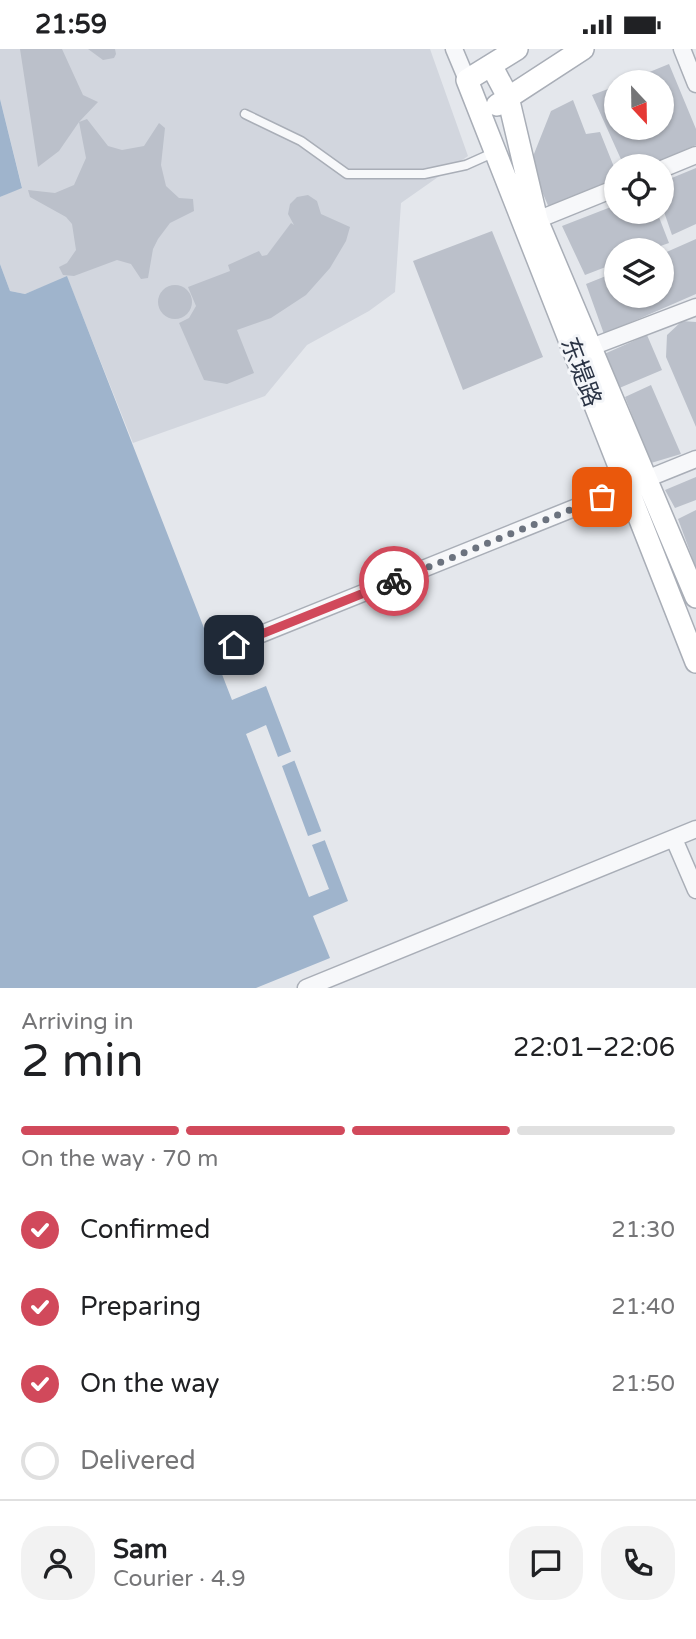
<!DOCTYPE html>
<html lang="en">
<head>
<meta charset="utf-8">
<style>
	body { margin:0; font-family:"Varela Round","Noto Sans SC",sans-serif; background:#f2f2f2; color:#202124; height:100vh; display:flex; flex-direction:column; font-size:26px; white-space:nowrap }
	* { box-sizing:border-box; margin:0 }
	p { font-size:23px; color:#757577 }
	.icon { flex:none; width:38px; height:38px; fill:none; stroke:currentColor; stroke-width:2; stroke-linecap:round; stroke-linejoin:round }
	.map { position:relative; height:939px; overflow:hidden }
	.details { display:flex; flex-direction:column; background:#fff; flex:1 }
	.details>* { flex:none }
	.needle { width:46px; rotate:158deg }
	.controls { position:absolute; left:604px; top:21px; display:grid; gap:14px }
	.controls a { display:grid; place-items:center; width:70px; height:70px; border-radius:50%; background:#fff; box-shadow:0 2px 5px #0004; font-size:35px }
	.pin { position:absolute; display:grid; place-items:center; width:60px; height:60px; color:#fff; margin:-30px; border-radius:14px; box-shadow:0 4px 10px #0006 }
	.courier { position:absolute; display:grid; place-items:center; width:70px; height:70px; margin:-35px; border:5px solid #d1495b; border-radius:50%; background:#fff; color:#222; box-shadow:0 2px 9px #0007 }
	.summary em { font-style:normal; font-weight:600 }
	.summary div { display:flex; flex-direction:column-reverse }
	.summary { display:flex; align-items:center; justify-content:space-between; height:119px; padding:0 21px }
	h1 { font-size:46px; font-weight:600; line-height:52px }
	.bar { display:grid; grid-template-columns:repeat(4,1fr); gap:10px 7px; align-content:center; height:84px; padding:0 21px }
	.bar i { height:9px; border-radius:5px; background:#e0e0e0 }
	.bar .on { background:#d1495b }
	.bar p { grid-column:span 4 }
	.line { display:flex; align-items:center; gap:18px; padding:0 21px; border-top:2px solid #e0e0e0 }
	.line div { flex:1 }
	.round { display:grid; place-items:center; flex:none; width:74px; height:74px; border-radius:28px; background:#f2f2f2 }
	ol { padding:0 21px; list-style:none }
	li { display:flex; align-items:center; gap:21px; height:77px }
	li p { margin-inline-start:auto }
	li .icon { padding:7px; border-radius:50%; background:#d1495b; color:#fff; stroke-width:4 }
	li:last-child { color:#757577 }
	li i { width:38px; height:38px; border:4px solid #e0e0e0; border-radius:50% }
	.status { display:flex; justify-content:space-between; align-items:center; height:49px; padding:0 35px; background:#fff; direction:ltr }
	.status svg { height:19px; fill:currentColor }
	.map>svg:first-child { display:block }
	.built { fill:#d2d6de }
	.water { fill:#9fb4cc }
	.pier { fill:#e4e7ec }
	.building { fill:#bbc0ca }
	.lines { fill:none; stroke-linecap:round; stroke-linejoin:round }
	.lane-casing { stroke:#a9aeb7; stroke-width:11 }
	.street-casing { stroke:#a9aeb7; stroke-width:19 }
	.secondary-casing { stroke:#a9aeb7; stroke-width:24 }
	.lane { stroke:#f7f8fa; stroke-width:8 }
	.street { stroke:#f7f8fa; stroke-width:16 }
	.secondary { stroke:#fff; stroke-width:21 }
	.done { stroke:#6c737f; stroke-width:7; stroke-dasharray:0 12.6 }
	.route { stroke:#d1495b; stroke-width:9 }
	.labels { text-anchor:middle; stroke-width:6; stroke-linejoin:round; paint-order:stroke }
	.street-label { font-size:24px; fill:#2b3445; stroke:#f4f6f9 }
</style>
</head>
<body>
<div class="status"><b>21:59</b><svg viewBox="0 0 49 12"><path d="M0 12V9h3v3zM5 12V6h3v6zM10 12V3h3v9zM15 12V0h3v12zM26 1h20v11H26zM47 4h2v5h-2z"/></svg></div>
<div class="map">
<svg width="696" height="939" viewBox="0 0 696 939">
	<rect width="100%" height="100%" fill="#e4e7ec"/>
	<path class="built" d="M0 0H430L468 107 401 154 395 243 369 262 307 296 265 347 133 394 67 228 25 245 10 242 0 215V148L22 138 0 50Z"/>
	<path class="water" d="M0 50 22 139 0 148Z
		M0 215 10 242 25 245 67 227 232 651 266 637 348 852 313 867 330 909 256 939H0Z"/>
	<path class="pier" d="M266 676 278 708 295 701 298 710 282 717 308 787 325 781 328 790 312 796 329 840 309 848 246 685Z"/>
	<path class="building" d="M20 0H62L83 46 98 53 79 73 59 102 38 118Z
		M88 0H115L116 5 114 9 103 11Z
		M669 15 696 80V96L649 117H624L592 46 616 37V79H662V33H625Z
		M573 51 586 85 600 83 616 123V132L550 161 530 115 551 62Z
		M87 70 108 97 122 101 144 97 159 74 165 79 161 116 166 137 179 149 193 150 194 162 170 174 158 190 153 200 148 229 141 230 131 215 117 211 74 227 63 226 59 218 67 214 76 201 72 175 66 168 30 148 28 141 55 144 74 136 86 109 79 73Z
		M696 119V175L672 186 662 157V133Z
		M308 146 317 152 321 165 350 178 346 192 330 219 306 246 271 269 237 281 254 324 227 335 204 331 179 274 189 269 196 257 188 238 230 222 228 216 259 202 262 207 267 206 291 174 294 176 288 165 290 155 297 148Z
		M616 156V163H657L669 194 649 201H616V214L585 226 562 177Z
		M492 182 543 308 463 341 413 212Z
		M696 190V245L604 285 586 235 616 223V247H662V205Z
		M158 253a17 17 0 1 1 34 0a17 17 0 1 1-34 0Z
		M682 272 696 273V378L666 308 667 286Z
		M647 286 662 321 617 340 602 306Z
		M651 336 681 405 651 414 625 348Z
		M696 428V451L675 459 665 441Z
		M696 461V519L678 470Z"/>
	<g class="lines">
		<g class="lane-casing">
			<path id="lane" d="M245 65 301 92 347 125H424L466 116 495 103"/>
		</g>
		<g class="street-casing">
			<path id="street" d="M454 0 467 31
				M682 0 696 35
				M662 120 696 106
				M537 171 616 139
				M581 302 696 258
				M234 596 696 410
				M674 790 696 841
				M306 939 696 780"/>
		</g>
		<g class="secondary-casing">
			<path id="secondary" d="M517 0 467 31 696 613
				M491 16 508 48 537 171 696 548
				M497 56 583 0"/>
		</g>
		<use href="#lane" class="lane"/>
		<use href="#street" class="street"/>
		<use href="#secondary" class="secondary"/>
	</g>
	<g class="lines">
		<path class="done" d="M394 532 602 448"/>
		<path class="route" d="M234 596 394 532"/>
	</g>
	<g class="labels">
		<g class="street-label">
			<text transform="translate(581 323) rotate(69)" y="8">东堤路</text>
		</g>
	</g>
</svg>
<div class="controls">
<a><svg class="needle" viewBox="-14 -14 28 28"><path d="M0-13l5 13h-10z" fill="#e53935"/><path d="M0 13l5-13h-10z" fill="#757577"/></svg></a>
<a><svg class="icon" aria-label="locate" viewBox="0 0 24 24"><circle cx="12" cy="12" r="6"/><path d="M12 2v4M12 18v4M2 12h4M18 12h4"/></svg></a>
<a><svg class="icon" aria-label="layers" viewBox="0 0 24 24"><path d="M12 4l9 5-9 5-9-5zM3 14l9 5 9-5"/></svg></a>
</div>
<div class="pin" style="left:602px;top:448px;background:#ea580c"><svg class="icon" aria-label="bag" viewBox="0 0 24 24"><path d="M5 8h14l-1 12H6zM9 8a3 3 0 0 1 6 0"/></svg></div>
<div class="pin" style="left:234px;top:596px;background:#1f2937"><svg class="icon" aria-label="home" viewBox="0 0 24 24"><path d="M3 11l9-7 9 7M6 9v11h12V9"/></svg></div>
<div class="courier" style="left:394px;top:532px"><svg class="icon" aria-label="bike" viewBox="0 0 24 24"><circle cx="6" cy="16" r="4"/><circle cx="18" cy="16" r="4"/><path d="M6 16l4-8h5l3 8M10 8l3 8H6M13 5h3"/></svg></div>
</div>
<section class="details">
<div class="summary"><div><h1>2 min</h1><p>Arriving in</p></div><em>22:01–22:06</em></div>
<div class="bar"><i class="on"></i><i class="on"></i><i class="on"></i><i></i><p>On the way · 70 m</p></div>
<ol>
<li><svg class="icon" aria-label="check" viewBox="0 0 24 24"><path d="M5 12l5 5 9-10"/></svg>Confirmed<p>21:30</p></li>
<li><svg class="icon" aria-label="check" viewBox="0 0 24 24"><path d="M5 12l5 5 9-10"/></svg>Preparing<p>21:40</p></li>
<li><svg class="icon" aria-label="check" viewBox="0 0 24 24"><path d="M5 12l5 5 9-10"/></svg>On the way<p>21:50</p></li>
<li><i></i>Delivered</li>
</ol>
<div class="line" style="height:126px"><a class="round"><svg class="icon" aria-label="person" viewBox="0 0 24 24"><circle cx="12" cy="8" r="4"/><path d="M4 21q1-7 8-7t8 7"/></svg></a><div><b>Sam</b><p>Courier · 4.9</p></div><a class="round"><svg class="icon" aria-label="chat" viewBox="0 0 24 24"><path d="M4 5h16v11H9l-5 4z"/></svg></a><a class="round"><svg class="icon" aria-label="phone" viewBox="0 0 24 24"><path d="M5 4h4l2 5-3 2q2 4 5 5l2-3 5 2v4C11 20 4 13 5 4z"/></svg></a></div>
</section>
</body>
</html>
